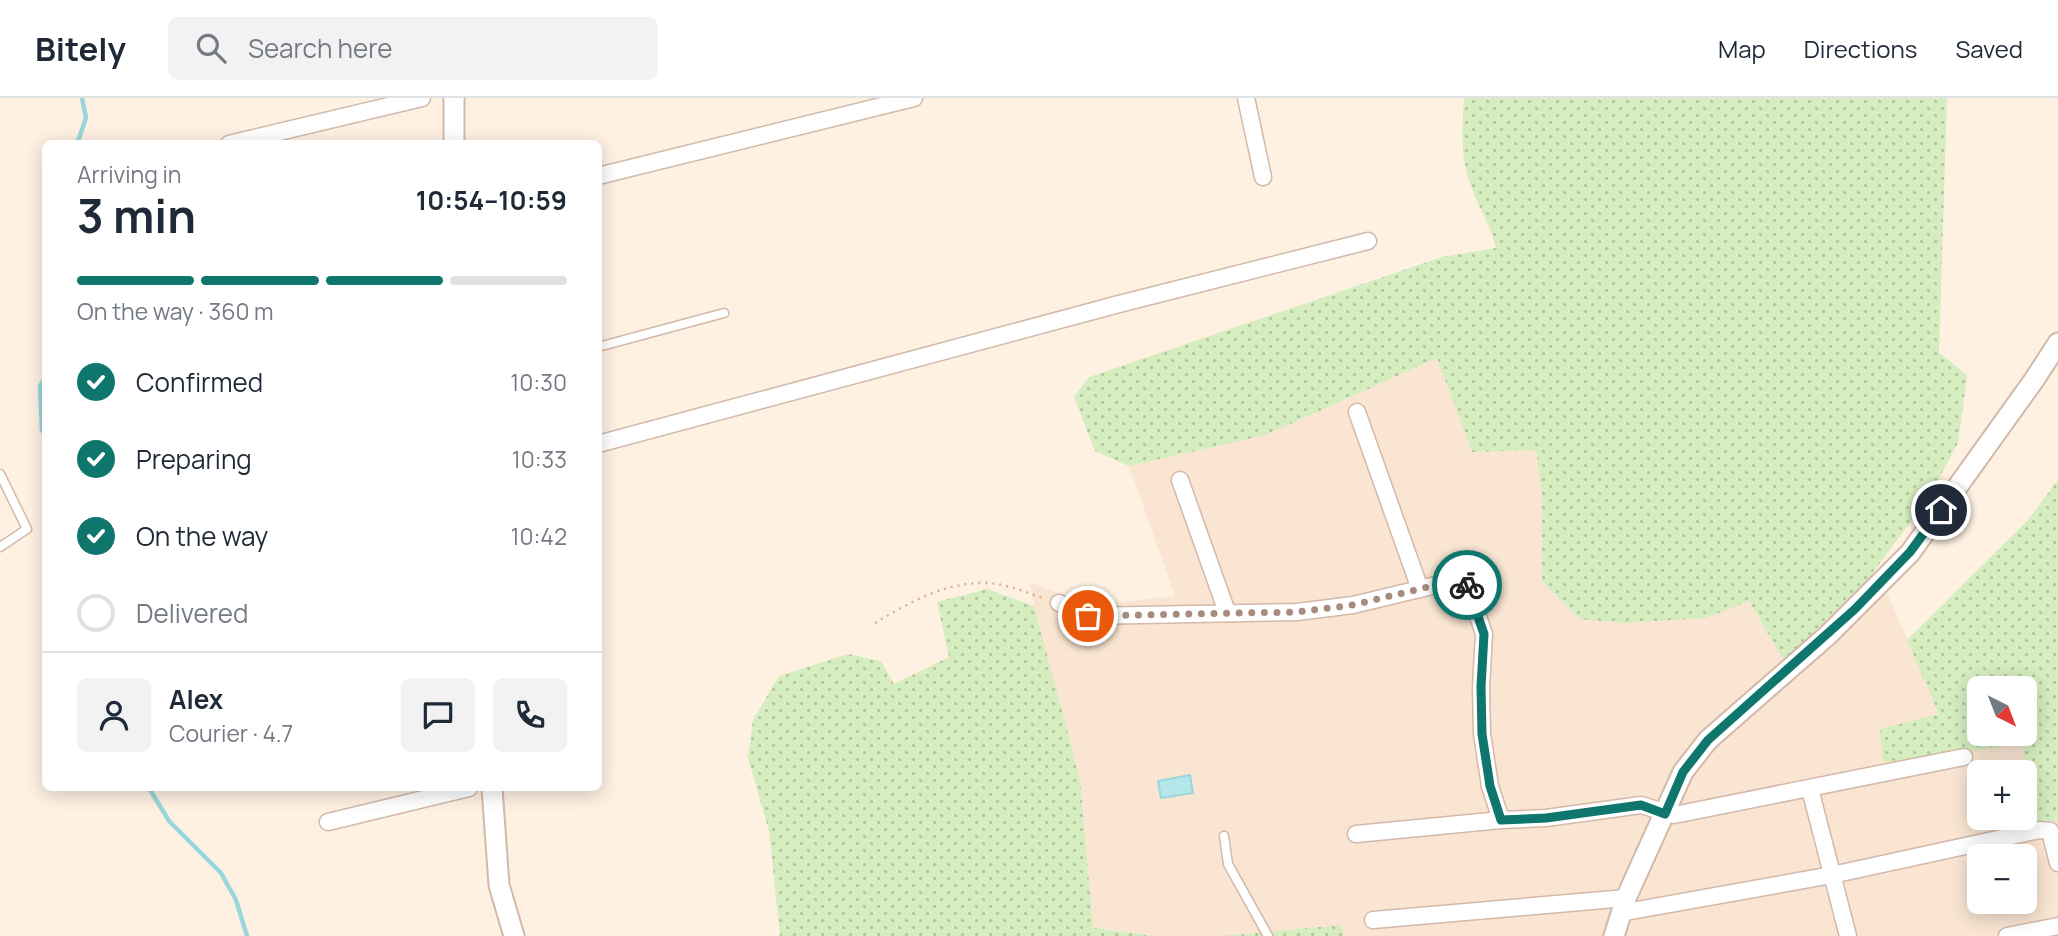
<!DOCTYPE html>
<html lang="en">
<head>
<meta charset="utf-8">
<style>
	body { margin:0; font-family:Manrope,sans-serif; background:#f2f2f3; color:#1f2937; height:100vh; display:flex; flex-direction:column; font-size:26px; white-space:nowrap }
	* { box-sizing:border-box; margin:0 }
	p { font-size:23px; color:#747a83 }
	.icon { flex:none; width:38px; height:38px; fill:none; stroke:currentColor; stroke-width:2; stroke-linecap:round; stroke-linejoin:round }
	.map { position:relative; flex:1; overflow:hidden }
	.sheet { position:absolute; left:42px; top:42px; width:560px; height:651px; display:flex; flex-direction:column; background:#fff; border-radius:10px; box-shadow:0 4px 18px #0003 }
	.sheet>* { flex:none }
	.needle { width:46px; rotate:138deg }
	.controls { position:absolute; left:1967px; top:578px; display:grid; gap:14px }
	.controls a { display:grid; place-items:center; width:70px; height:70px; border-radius:10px; background:#fff; box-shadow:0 4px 18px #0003; font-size:35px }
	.pin { position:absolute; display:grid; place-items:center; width:60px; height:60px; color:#fff; margin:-30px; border:4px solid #fff; border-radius:50%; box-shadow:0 2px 7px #0007 }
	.courier { position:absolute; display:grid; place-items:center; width:70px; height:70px; margin:-35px; border:5px solid #0f766e; border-radius:50%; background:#fff; color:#222; box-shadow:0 2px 9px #0007 }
	.overview em { font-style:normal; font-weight:700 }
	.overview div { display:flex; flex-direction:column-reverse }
	.overview { display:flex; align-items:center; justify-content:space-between; height:119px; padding:0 35px }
	h1 { font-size:46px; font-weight:700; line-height:52px }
	.bar { display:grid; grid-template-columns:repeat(4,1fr); gap:10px 7px; align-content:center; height:84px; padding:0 35px }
	.bar i { height:9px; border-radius:5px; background:#e0e1e3 }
	.bar .current { background:#0f766e }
	.bar p { grid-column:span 4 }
	.line { display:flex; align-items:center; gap:18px; padding:0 35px; border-top:2px solid #e0e1e3 }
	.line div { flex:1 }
	.round { display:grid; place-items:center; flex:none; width:74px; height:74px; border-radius:10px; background:#f2f2f3 }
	ol { padding:0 35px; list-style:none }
	li { display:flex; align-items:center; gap:21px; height:77px }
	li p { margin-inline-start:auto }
	li .icon { padding:7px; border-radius:50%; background:#0f766e; color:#fff; stroke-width:4 }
	li:last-child { color:#747a83 }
	li i { width:38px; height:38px; border:4px solid #e0e1e3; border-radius:50% }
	header { display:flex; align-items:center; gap:42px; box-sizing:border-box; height:98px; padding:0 35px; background:#fff; border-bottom:2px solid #e0e1e3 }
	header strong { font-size:33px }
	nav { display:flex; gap:38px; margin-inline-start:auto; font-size:24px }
	.search { width:490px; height:63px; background:#f2f2f3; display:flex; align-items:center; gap:18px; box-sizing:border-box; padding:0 24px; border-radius:10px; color:#747a83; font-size:26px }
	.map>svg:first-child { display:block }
	.residential { fill:#f9e5d2; fill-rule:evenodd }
	.grass { fill:url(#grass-dots); fill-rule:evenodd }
	.water { fill:#b4e6ea; stroke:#9ad7dc; stroke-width:2 }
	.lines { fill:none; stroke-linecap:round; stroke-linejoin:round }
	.stream { stroke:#9ad7dc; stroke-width:4.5 }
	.service-casing { stroke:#d2b9aa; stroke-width:11 }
	.minor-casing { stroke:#d2b9aa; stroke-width:19 }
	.tertiary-casing { stroke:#d2b9aa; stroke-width:23 }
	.path { stroke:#dbae9a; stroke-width:2.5; stroke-dasharray:2 5; stroke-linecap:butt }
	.service { stroke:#fff; stroke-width:8 }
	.minor { stroke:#fff; stroke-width:16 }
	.tertiary { stroke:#fff; stroke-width:19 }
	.done { stroke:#a78b7d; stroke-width:7; stroke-dasharray:0 12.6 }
	.route { stroke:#0f766e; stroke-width:9 }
</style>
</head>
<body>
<header>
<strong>Bitely</strong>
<div class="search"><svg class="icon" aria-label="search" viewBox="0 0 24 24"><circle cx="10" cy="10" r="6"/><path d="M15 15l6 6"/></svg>Search here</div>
<nav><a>Map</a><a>Directions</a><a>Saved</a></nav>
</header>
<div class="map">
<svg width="2058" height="838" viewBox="0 0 2058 838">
	<defs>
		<pattern id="grass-dots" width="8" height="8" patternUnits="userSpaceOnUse" patternTransform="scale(1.75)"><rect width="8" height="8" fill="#d5edbf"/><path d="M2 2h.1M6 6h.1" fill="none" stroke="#b2c39d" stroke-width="1.8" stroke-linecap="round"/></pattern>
	</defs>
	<rect width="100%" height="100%" fill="#fef1e2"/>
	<path class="residential" d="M1437 260 1472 354 1536 352 1542 398 1686 521 1706 520 1749 503 1784 563 1868 481 1888 497 1940 616 1880 631 2023 646 2032 725 2058 723V838H1344L1341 827 1223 838H1154L1093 830 1080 681 1040 534 1029 484 1092 507 1175 498 1129 368 1266 337ZM1979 674H2025V719H1979ZM1979 758H2025V803H1979Z"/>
	<path class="grass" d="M1464 0H1947L1939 255 1967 277 1958 345 1929 399 1868 481 1784 563 1749 503 1706 520 1624 525 1580 521 1542 483V398L1536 352 1472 354 1437 260 1266 337 1129 368 1095 353 1074 299 1089 279 1442 159 1496 150C1491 127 1478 109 1471 88 1460 60 1462 29 1464 0Z
		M2058 382V723L2032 725 2023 646 1883 664 1880 631 1939 616 1907 542 2028 422ZM1979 590H2025V635H1979Z
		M987 491 1034 508 1080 681 1093 830 1154 838H780L769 733 748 660 753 622 779 578 848 556 881 563 894 586 949 559 937 504Z
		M1341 827 1344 838H1223Z"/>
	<path class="water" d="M1190 677 1193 695 1161 700 1158 683Z"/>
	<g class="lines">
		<path class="stream" d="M77 46 86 20 82 0
			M46 279 40 288 42 332 46 338
			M149 690 169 723 221 775 236 802 247 838"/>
		<g class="service-casing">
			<path id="service" d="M598 249 724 215
				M0 376 27 431 0 449
				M1224 738 1228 766 1268 838"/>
		</g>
		<g class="minor-casing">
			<path id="minor" d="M1246 0 1263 79
				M229 46 422 0
				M598 78 914 0
				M1357 314 1420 491
				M598 346 1119 206 1368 143
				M1180 382 1227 514
				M1059 505 1088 518 1297 514 1353 507 1457 482 1467 486 1484 536 1481 589 1482 636 1490 688 1501 722 1546 720 1641 707 1674 717 1964 659
				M1810 691 1848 838
				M328 724 469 690
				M1356 736 1501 722
				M1620 815 1832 777 2039 732 2050 733 2058 765
				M1373 822 1626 800
				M2007 838 2058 828"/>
		</g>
		<g class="tertiary-casing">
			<path id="tertiary" d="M454 46V0
				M492 690 499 787 514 838
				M1614 838 1626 800 1683 674 1708 642 1828 537 1910 455 2034 282 2058 245"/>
		</g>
		<path class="path" d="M875 525C907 506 943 485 982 485 1003 484 1027 495 1046 501"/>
		<use href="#service" class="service"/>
		<use href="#minor" class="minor"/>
		<use href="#tertiary" class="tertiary"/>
	</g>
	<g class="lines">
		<path class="done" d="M1088 518 1297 514 1353 507 1457 482 1467 487"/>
		<path class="route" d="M1467 487 1484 536 1481 589 1482 636 1490 688 1501 722 1546 720 1641 707 1665 716 1683 674 1708 642 1855 511 1910 454 1941 412"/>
	</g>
</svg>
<div class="controls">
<a><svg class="needle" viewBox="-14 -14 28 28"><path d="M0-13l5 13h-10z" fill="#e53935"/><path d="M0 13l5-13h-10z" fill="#747a83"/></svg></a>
<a>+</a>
<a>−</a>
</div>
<div class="pin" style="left:1088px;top:518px;background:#ea580c"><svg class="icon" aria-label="bag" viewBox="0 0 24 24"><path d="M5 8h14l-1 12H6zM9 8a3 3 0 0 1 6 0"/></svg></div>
<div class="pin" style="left:1941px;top:412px;background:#1f2937"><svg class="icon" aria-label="home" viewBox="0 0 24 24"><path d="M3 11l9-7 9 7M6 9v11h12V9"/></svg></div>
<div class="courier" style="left:1467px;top:487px"><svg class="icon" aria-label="bike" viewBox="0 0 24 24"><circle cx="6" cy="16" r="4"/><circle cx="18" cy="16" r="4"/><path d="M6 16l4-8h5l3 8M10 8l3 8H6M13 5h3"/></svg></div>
<section class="sheet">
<div class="overview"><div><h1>3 min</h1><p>Arriving in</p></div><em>10:54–10:59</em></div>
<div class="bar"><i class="current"></i><i class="current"></i><i class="current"></i><i></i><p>On the way · 360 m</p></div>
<ol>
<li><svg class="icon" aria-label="check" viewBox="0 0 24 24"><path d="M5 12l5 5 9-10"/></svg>Confirmed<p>10:30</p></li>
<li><svg class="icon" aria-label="check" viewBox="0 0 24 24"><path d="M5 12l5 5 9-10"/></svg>Preparing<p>10:33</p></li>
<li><svg class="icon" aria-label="check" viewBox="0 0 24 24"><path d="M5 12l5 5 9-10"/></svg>On the way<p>10:42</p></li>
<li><i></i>Delivered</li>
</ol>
<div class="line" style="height:126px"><a class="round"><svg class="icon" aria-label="person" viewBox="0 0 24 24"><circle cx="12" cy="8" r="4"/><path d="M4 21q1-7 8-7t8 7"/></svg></a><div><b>Alex</b><p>Courier · 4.7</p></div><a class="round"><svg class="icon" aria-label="chat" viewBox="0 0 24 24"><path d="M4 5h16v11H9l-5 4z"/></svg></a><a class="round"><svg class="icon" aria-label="phone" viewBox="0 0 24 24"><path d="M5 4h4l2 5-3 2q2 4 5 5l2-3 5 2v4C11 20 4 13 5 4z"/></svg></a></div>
</section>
</div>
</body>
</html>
